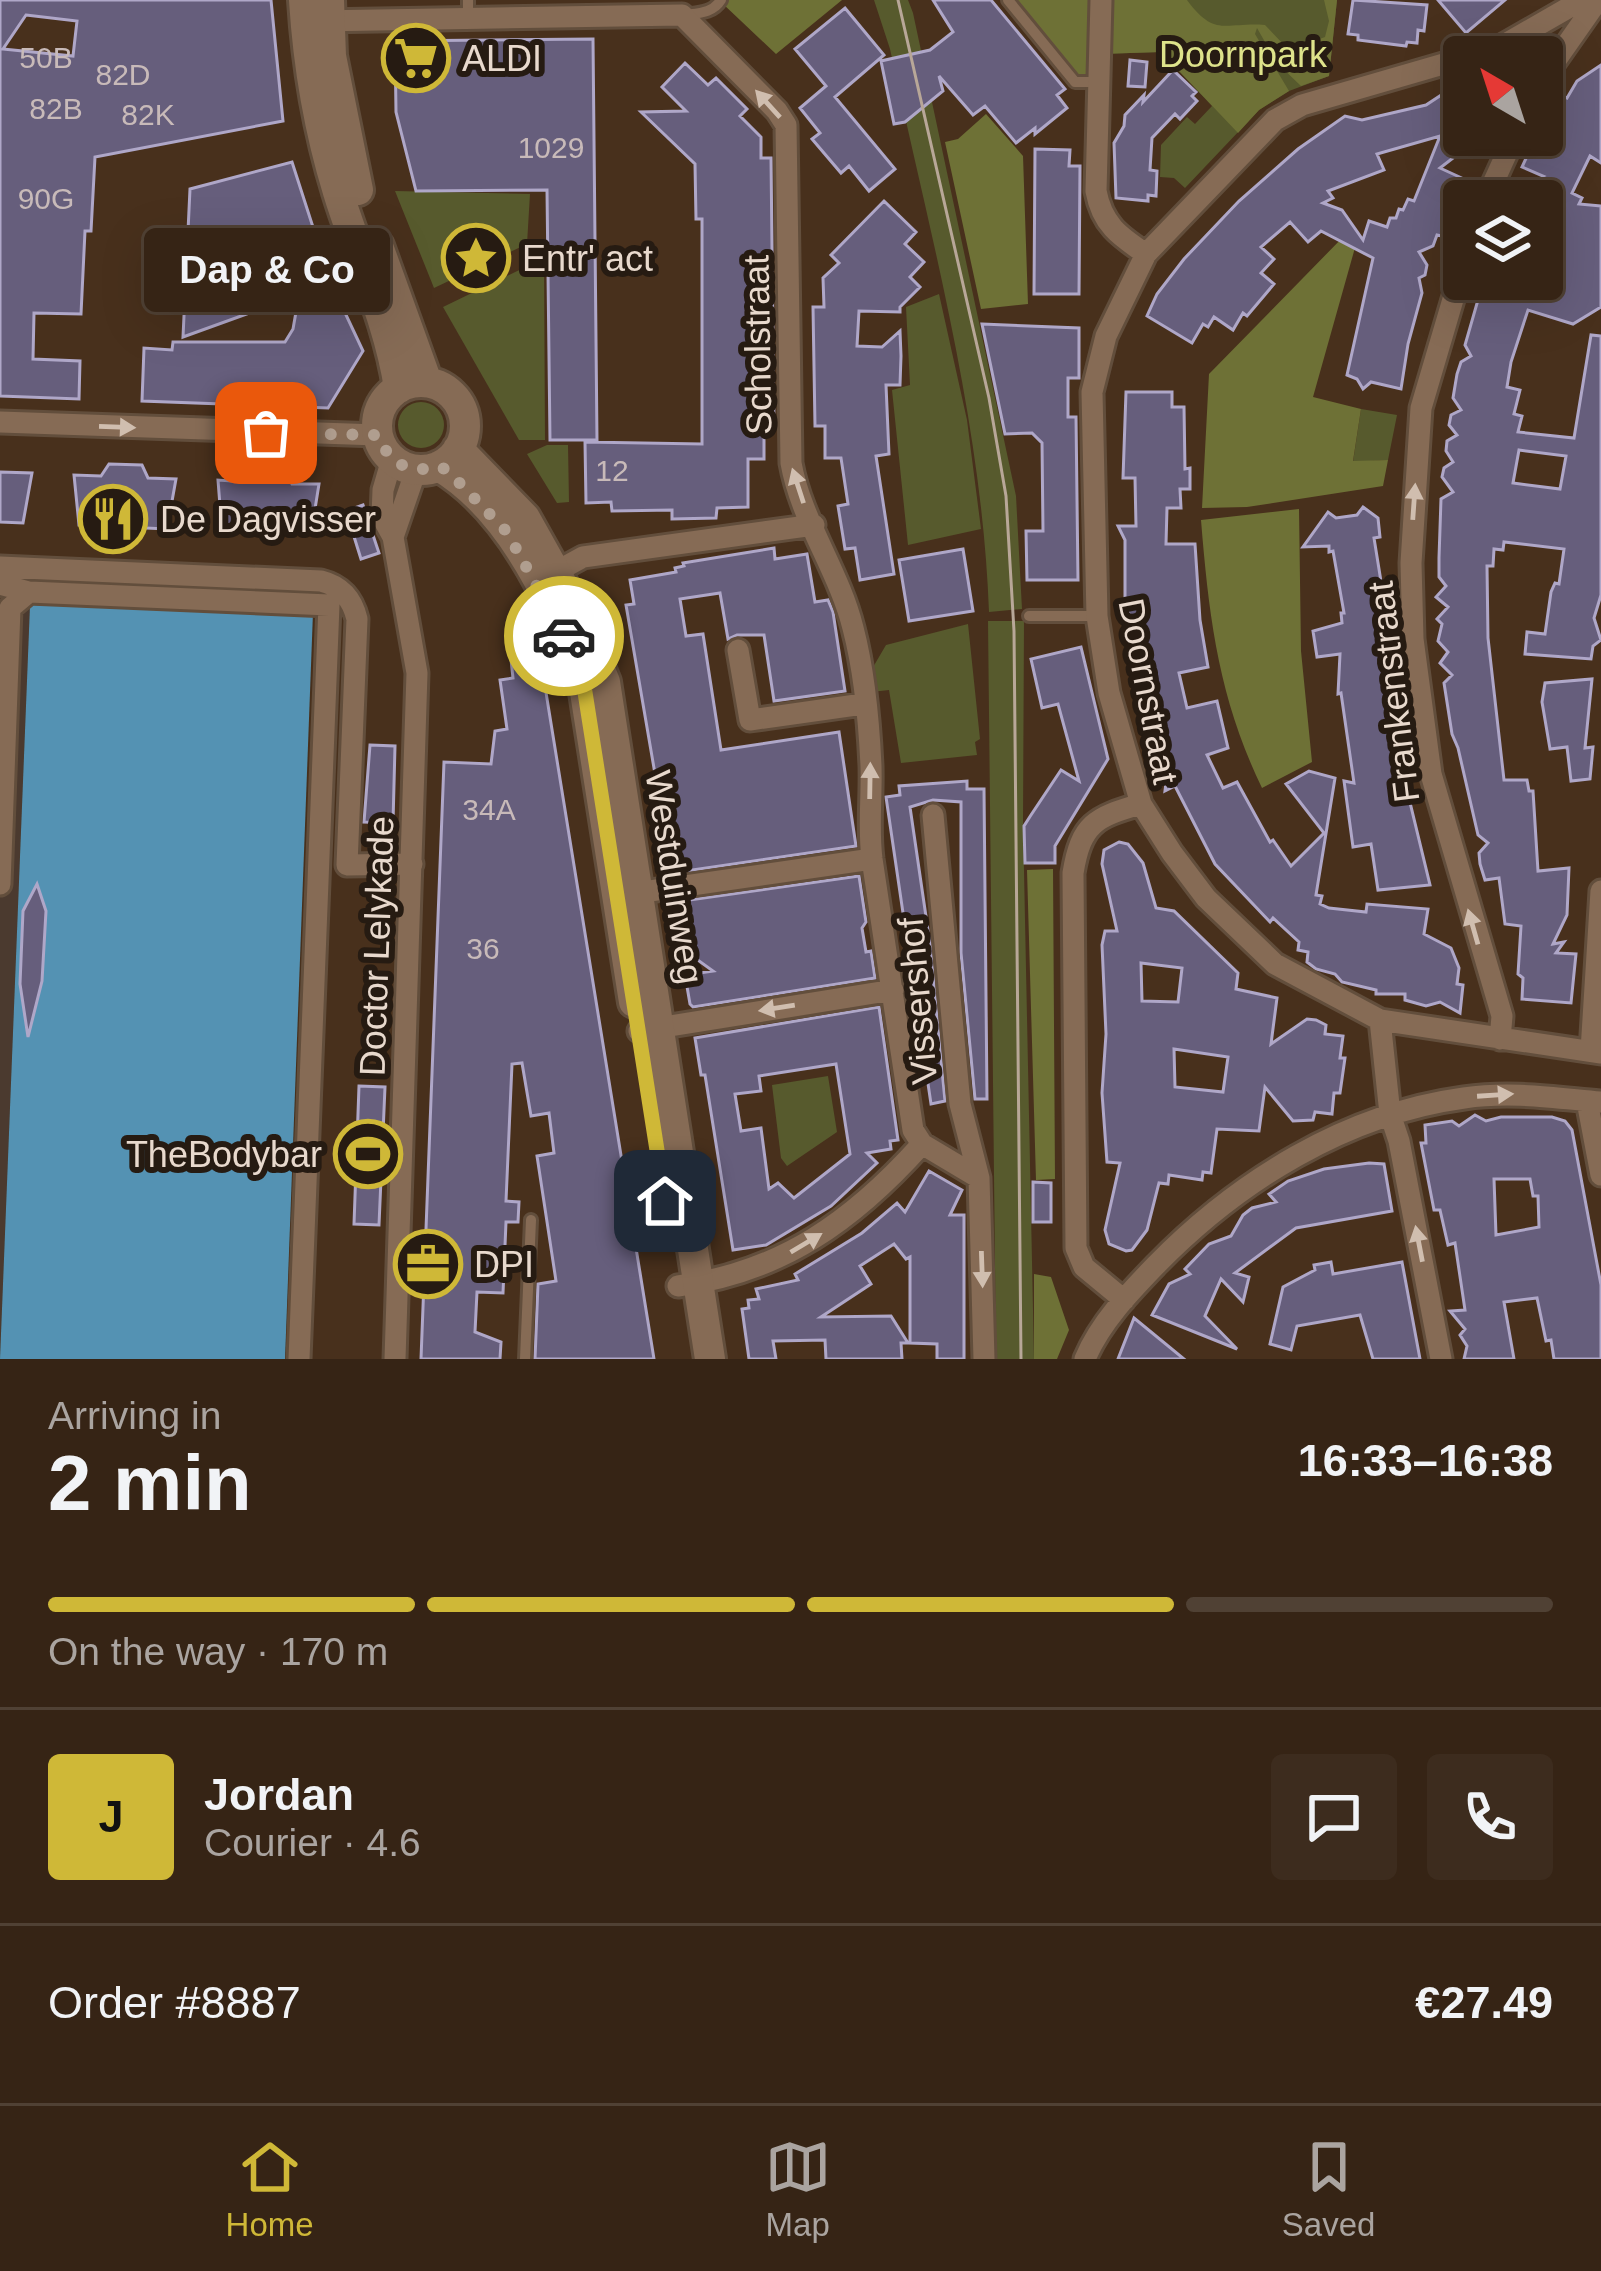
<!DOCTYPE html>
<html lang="en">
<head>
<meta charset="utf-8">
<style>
	body { margin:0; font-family:Arial,sans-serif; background:#3d2c1e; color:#f1f3f6; height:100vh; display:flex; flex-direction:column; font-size:45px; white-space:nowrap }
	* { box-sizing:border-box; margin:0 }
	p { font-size:39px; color:#aaa4a0 }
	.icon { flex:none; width:66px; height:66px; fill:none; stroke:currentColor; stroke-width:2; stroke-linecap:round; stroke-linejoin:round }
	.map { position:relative; height:1359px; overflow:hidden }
	.side { display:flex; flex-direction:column; background:#362415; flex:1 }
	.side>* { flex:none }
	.needle { width:78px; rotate:321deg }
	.controls { position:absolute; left:1443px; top:36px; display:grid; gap:24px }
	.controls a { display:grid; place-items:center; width:120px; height:120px; border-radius:12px; background:#362415; box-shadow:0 12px 48px #0002,0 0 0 3px #504134; font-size:60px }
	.pin { position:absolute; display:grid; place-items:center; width:102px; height:102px; color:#fff; margin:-51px; border-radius:24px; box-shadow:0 6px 18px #0006 }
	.courier { position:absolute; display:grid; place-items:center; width:120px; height:120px; margin:-60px; border:9px solid #cfb837; border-radius:50%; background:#fff; color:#222; box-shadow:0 3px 15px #0007 }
	.bubble { position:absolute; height:84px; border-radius:12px; background:#362415; box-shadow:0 12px 48px #0002,0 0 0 3px #504134; font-size:39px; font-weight:700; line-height:84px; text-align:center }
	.headline em { font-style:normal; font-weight:700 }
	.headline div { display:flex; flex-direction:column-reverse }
	.headline { display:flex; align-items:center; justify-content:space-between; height:204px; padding:0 48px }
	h1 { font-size:78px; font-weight:700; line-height:90px }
	.bar { display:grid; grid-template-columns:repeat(4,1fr); gap:18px 12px; align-content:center; height:144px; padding:0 48px }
	.bar i { height:15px; border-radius:9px; background:#504134 }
	.bar .on { background:#cfb837 }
	.bar p { grid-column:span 4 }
	.line { display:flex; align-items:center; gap:30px; padding:0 48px; border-top:3px solid #504134 }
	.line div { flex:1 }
	.round { display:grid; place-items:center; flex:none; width:126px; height:126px; border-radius:12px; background:#3d2c1e }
	.tab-bar { display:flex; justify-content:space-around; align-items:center; height:168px; border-top:3px solid #504134; background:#362415; font-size:33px; color:#aaa4a0 }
	.tab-bar a { display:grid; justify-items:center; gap:6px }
	.tab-bar .on { color:#cfb837 }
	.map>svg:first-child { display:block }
	.industrial { fill:#4b3a2f }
	.green { fill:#575a2d }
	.forest { fill:#6e7136 }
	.water { fill:#5492b3 }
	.building { fill:#665e7c; stroke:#afa7c8; stroke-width:3; fill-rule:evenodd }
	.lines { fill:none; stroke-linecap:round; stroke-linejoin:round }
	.lane-casing { stroke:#624e3c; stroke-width:16 }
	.street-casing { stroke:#624e3c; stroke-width:27 }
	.secondary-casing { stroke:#624e3c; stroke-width:36 }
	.lane { stroke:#866b55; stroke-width:10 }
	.street { stroke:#866b55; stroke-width:21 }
	.secondary { stroke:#866b55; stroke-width:30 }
	.tram { stroke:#b8a798; stroke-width:3 }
	.oneway { fill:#d0beaf }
	.done { stroke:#b09e8f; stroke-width:12; stroke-dasharray:0 21.6 }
	.route { stroke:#cfb837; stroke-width:15 }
	.labels { text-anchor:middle; stroke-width:12; stroke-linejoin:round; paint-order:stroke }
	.number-label { font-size:30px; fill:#c8bab9 }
	.park-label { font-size:36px; fill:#dee38b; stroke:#261b12 }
	.poi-label { font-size:36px; fill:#e8d9cd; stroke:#261b12; text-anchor:start }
	.street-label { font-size:36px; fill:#e8d9cd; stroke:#261b12 }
</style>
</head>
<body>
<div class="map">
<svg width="1601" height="1359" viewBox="0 0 1601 1359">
	<rect width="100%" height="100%" fill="#48301c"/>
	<path class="industrial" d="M0 600 30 605 0 1359Z"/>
	<path class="green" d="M874 0H908L913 13 1016 496 1022 609 989 612C982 421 930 235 890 49Z
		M1102 0H1337L1329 76 1289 91 1259 110 1185 188 1174 178 1160 177 1161 145 1187 117 1195 124 1212 106 1161 52 1101 54Z
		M395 191 530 194 527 244 434 288Z
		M544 258 545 440H519L443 307Z
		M939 294 967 420 981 529 908 545 892 390 910 385 906 307Z
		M398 425a23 23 0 1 1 46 0a23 23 0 1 1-46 0Z
		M1361 409 1397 415 1388 460 1353 462Z
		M547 445H568L569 502 557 503 527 454Z
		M988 621H1024L1023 822 1034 1359H996Z
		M968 624 980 739 975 742 977 755 901 763 889 690 871 692 869 674 886 645Z
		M828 1076 837 1132 787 1166 781 1158 772 1085Z"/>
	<path class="forest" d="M724 0H842L776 54 722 3Z
		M1008 0H1187C1215 38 1225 22 1265 25L1284 45 1300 46 1325 37 1329 21 1324 0H1337L1329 76 1301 86 1277 63 1257 28 1255 34 1289 91 1259 110 1238 133 1161 52 1100 54 1099 82H1075Z
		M986 114 1023 156 1028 304 981 309 945 142 958 139Z
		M1347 233 1358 237 1313 397 1361 409 1353 461 1388 460 1383 486 1247 507 1202 508 1209 374Z
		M1299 509 1301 651 1312 762 1262 788C1219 699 1209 619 1201 520Z
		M1053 869 1055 1179 1036 1180 1027 870Z
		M1034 1274 1051 1277 1069 1330 1057 1359H1034Z"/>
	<path class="water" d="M30 605 313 612 285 1359H0Z"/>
	<path class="building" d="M0 0H271L283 121 95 157 91 231H85L81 314 34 313 33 359 80 361 79 399 0 396ZM26 15 77 21 73 56 3 49Z
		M933 0H991L1065 89 1057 95 1067 108 1035 134V128L1016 143 985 106 973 115 939 76 943 91 905 122 894 124 881 61 930 50 953 32Z
		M1353 0 1427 5 1424 31 1418 30 1417 43 1407 42 1406 46 1358 40V35L1348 34Z
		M1438 0H1505L1466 33Z
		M845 8 884 55 835 97 895 169 869 191 849 166 841 173 812 139 820 133 800 108 826 86 795 49Z
		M593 39 597 440H550L547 190 416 191 396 112 395 41Z
		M1130 60 1147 62 1145 87 1128 86Z
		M685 63 708 85 716 78 747 109 740 116 761 137V158H771L774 426 764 427V459H748V507L717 508 716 518 672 519V510L612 511 611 502 586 503 585 442 702 444V219H696L695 164 641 112 686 111 662 87Z
		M1601 65V163L1590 156 1572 193 1582 198 1579 204 1601 206V307L1573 324 1528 310 1511 362 1507 387 1520 390 1514 414 1522 416 1518 432 1574 438 1591 335 1601 336V595L1594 618 1601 640 1593 646 1591 659 1525 654 1527 632 1545 634 1551 592 1555 583 1559 584 1564 549 1504 542 1503 550 1494 549 1493 566H1487L1488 638 1504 780H1527L1529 791H1533L1538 871 1569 868 1567 915 1553 944 1564 942 1556 953 1576 954 1571 1003 1522 999 1523 978 1518 974 1521 926 1505 924 1499 878 1485 880 1480 864 1479 853 1488 843 1478 835 1458 748 1452 734 1444 683 1452 675 1440 663 1448 652 1438 641 1442 624 1437 619 1448 607 1436 597 1446 586 1439 577V558L1441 499 1453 492 1442 477 1444 468 1453 462 1446 451 1447 441 1457 435 1449 425 1451 415 1461 410 1453 398 1457 374 1461 362 1471 356 1465 345 1484 279H1542V201H1501L1505 194 1543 176 1522 167 1528 154 1563 96 1567 98 1577 81ZM1519 450 1566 456 1560 489 1513 483Z
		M1173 70 1196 92 1192 96 1197 101 1180 119 1175 114 1152 138 1150 170 1157 171 1156 196 1148 195V201L1116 198 1114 143 1124 126 1125 115 1144 95 1143 102Z
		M1464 80V135H1483L1440 168 1466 180 1450 227 1442 236 1437 235 1433 246 1419 252 1427 265 1425 275 1419 278 1422 293 1408 344 1401 389 1371 382 1363 389 1357 379 1347 375 1373 258 1321 231 1308 242 1290 222 1261 247 1274 259 1261 273 1274 284 1247 316 1243 313 1233 330 1214 317 1208 327 1203 324 1192 343 1147 316 1157 294 1184 259 1239 201 1298 149 1345 116 1362 120 1426 105ZM1440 136 1414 201 1408 199 1403 210 1399 209 1396 218H1390L1387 227 1369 221 1363 240 1342 210 1323 203 1333 198 1328 191 1384 170 1377 154Z
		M1035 149 1070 150 1069 166H1080L1079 294H1034Z
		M292 162 331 283 363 351 328 408 142 401 144 348 172 350 173 342H285L293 329 299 295 183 337 190 189Z
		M884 201 916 232 905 244 924 262 910 277 920 287 900 307V312L859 311 857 346 882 347 900 331 901 356 900 385H886L889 454 876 456 894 574 860 580 855 548 845 549 838 506 848 504 841 458H825V426H815L813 307H824L823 278 839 263 831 255Z
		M982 324 1079 328V378H1068V417H1076L1078 580H1027L1026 531H1043L1042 443 1032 433 1005 434Z
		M1126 392H1172V407H1184L1185 469 1190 468V489H1180L1181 508H1167L1166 544H1195L1200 620 1208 667 1179 673 1187 708 1217 701 1228 748 1207 755 1223 788 1237 782 1270 842 1273 840 1291 866 1324 833 1286 784 1309 771 1335 778 1316 895 1322 896 1320 904 1329 908 1366 912 1367 904 1428 909 1424 934 1451 948 1459 968 1457 984 1463 985 1460 1013 1440 1002 1426 1006 1405 1000V994H1376V990L1342 982 1335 974 1316 969 1307 962 1308 952 1298 950 1299 942 1273 918 1270 922 1215 864 1175 786 1165 791 1167 775 1157 746 1149 749 1152 733 1145 703 1137 705 1142 690 1136 660 1129 661 1134 646 1127 622 1130 615 1125 608V540L1118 526H1136L1135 478H1123Z
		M109 464 142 465 148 478 176 479 167 529 79 525 74 475 101 476Z
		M252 470 286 471 292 484H319L311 534 222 531 218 480 245 482Z
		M0 472 32 473 23 523 0 522Z
		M363 505 379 553 361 559 346 511Z
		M1363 507 1378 518 1380 537 1374 538 1383 594 1379 595 1389 696 1398 753 1430 885 1378 890 1371 844 1353 847 1344 781 1354 783 1341 693 1338 694 1340 654 1317 657 1313 631 1342 623 1341 613H1344L1333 551 1329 552V546L1303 547 1328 512 1336 518 1357 515Z
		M774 548 775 559 807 554 815 602 828 600 833 612 845 691 774 701 764 635H737L728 639 720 593 680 599 686 636 703 634 721 750 839 732 856 846 672 873 626 605 634 604 630 580 676 572 675 568 684 566 683 563Z
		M963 549 973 611 909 621 899 560Z
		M524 639 530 676 543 674 654 1359H535L538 1284 556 1281 537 1156 554 1153 549 1113 531 1116 522 1063 512 1064 506 1201 519 1202 518 1222H506L503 1293 477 1292 475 1332 501 1342 500 1359H421L444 762 491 764 495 731 507 729 500 680 513 678 509 641Z
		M1081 647 1108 759 1055 846V863H1025L1024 826 1031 815 1061 770 1079 781 1058 704 1042 708 1031 659Z
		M1592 679 1585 748 1593 747 1590 779 1571 781 1567 747 1550 749 1542 702 1545 683Z
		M370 745 395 746 393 823 364 822Z
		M967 781V789H984L987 1099H975L961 953V802L933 800 910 807 930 944 945 1101 931 1104 886 797 900 795 899 786Z
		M1119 842 1128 844 1143 863 1156 908 1174 911 1238 973 1236 989 1277 998 1271 1044 1307 1019 1316 1020 1326 1025 1325 1034 1343 1036 1340 1058H1345L1340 1093H1334L1332 1114 1315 1112 1313 1120 1293 1121 1265 1087 1259 1131 1217 1129 1211 1173 1203 1172 1202 1180 1169 1175 1168 1184 1159 1183 1147 1230 1132 1250 1126 1251 1109 1244 1105 1230 1120 1163 1107 1162 1102 1093 1106 1034 1102 945 1105 931H1117L1102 864 1104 850ZM1141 963 1182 968 1178 1002 1142 1001ZM1174 1049 1228 1057 1223 1092 1175 1087Z
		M859 876 866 922 862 928 866 952 871 951 875 978 693 1007 690 1004 685 975 713 971 681 948 675 902Z
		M37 884 46 911 42 981 28 1037 20 984 23 911Z
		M879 1007 898 1140 890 1141 891 1149 867 1153 877 1163 831 1206 766 1245 733 1250 705 1075H701L695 1038ZM836 1064 850 1154 794 1198 778 1183 769 1189 761 1128 741 1131 735 1094 761 1091 759 1076Z
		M359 1086 385 1087 379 1225 354 1224Z
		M1475 1115 1486 1121 1501 1117H1552L1565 1121 1572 1130 1601 1285V1359H1554L1551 1340 1546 1341 1537 1298 1504 1302 1514 1359H1464L1467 1346 1460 1335 1465 1329 1450 1311 1465 1310 1455 1243 1448 1245 1440 1210H1434L1421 1143H1426L1425 1125 1452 1121 1459 1126ZM1494 1179H1530L1533 1196H1538L1539 1227 1496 1235Z
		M1369 1163 1384 1164 1392 1211 1296 1228 1235 1273 1249 1277 1243 1302 1221 1279 1205 1316 1237 1349 1152 1315 1169 1284 1190 1274 1185 1269 1209 1244 1231 1236 1243 1215 1252 1208 1276 1202 1269 1194 1288 1181 1324 1169Z
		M929 1171 962 1190 950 1215H964V1359H937V1344L910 1343V1257L906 1259 894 1244 860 1266 871 1284 821 1317 891 1316 908 1343H901L902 1359H826L825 1340 773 1341 776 1359H749L742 1309 749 1308 748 1300 759 1299 756 1289 798 1280 795 1274 862 1233 897 1203 905 1212Z
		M1033 1182 1051 1183V1222H1033Z
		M1331 1262 1333 1274 1402 1262 1420 1359H1373L1360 1315 1297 1326 1291 1350 1270 1344 1283 1287 1315 1270 1314 1265Z
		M1134 1318 1184 1359H1118Z"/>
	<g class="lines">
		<g class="lane-casing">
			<path id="lane" d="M468 0V18
				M1008 0 1075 82H1099
				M685 15C699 13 713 13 721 0
				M1029 616H1097
				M525 1359 531 1220"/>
		</g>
		<g class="street-casing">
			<path id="street" d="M1101 0 1096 191C1102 224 1119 236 1146 254
				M318 21 682 15 777 111 786 125 791 463C801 520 839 571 853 628 864 670 869 722 871 766 872 798 868 827 872 859L913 1130 922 1144 979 1178
				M1467 57 1500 47 1582 0
				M1542 80 1598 0
				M1485 201 1515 135
				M1464 262 1421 408 1411 563 1413 639 1431 774 1502 1016 1500 1039
				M0 422 378 435
				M392 459 383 490 382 517 393 537 417 673 395 1359
				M393 537 416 470
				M0 567 321 581C341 586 352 598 357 619L347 865 412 864
				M543 579 583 557 814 525
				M0 584 29 592 329 605 299 1359
				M738 650 750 720 863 704
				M933 815 960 1104 979 1178 984 1359
				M0 884 10 608 29 592
				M629 894 872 859
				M1380 1020 1601 1053
				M639 1031 893 990
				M1591 1051 1601 891
				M1587 1101 1601 1175
				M678 1286C782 1272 853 1221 922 1144
				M1124 1300 1084 1267 1076 1248 1073 873C1081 824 1095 817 1141 804
				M1085 1359C1100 1323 1129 1293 1156 1265 1238 1181 1346 1114 1464 1098 1511 1091 1555 1098 1601 1102
				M1441 1359 1399 1141 1390 1114 1380 1020 1275 964 1206 898 1172 853 1141 804 1109 693 1097 616 1092 392 1106 336 1146 254 1275 120 1302 105 1464 58"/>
		</g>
		<g class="secondary-casing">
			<path id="secondary" d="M304 0C308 65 319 130 338 192 358 258 389 320 399 388
				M329 0 331 56 358 190
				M378 246 427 382
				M377 426a44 44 0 1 1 88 0a44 44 0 1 1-88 0Z
				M458 449 525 518 572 602 605 682 710 1359
				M439 466C513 510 557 608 584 686L634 1002"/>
		</g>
		<use href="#lane" class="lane"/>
		<use href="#street" class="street"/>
		<use href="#secondary" class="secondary"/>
		<path class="tram" d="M898 0 989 398 1006 496 1014 631 1021 1359"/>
	</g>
	<defs><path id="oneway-solid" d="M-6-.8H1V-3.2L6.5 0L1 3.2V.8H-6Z" transform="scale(3)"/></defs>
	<g class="oneway">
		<use href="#oneway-solid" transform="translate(768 104) rotate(-132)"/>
		<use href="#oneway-solid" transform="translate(117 427) rotate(2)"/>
		<use href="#oneway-solid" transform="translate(798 486) rotate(-108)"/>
		<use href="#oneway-solid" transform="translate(1414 502) rotate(-86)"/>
		<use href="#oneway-solid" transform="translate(870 781) rotate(-89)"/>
		<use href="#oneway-solid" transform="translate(1473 927) rotate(-106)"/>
		<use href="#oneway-solid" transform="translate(777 1008) rotate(171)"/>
		<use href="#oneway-solid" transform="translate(1495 1095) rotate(-4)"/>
		<use href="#oneway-solid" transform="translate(806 1243) rotate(-31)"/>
		<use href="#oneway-solid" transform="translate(1419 1244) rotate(-101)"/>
		<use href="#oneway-solid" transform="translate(982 1269) rotate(88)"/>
	</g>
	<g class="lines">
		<path class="done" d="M266 433 378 435C389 464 410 475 439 466L448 471 507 532 564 636"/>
		<path class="route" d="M564 636 584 686 665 1201"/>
	</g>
	<defs>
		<g id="supermarket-ring" transform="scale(3.45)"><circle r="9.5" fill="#261b12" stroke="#cfb837" stroke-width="1.5"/><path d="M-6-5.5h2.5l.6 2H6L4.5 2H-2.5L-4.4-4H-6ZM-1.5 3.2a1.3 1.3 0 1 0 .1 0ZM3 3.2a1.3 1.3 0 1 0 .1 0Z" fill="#cfb837"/></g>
		<g id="sight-ring" transform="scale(3.45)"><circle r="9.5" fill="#261b12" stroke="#cfb837" stroke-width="1.5"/><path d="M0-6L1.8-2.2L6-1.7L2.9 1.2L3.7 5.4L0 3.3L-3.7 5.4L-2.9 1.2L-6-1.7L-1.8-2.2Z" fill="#cfb837"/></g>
		<g id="restaurant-ring" transform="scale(3.45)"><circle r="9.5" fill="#261b12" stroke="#cfb837" stroke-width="1.5"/><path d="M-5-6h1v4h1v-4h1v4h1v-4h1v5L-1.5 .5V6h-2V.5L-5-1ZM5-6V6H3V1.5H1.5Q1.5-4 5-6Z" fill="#cfb837"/></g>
		<g id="stadium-ring" transform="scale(3.45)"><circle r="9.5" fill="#261b12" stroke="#cfb837" stroke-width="1.5"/><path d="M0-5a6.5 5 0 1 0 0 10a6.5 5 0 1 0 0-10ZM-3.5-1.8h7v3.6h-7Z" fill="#cfb837"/></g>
		<g id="office-ring" transform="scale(3.45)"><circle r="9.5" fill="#261b12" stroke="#cfb837" stroke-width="1.5"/><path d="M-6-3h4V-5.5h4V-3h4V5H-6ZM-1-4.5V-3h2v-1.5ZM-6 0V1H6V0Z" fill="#cfb837"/></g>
	</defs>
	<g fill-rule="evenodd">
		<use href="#supermarket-ring" x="416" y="58"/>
		<use href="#sight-ring" x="476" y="258"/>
		<use href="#restaurant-ring" x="113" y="519"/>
		<use href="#stadium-ring" x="368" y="1154"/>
		<use href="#office-ring" x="428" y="1264"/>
	</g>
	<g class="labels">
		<g class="number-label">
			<text x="46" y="68">50B</text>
			<text x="123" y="85">82D</text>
			<text x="56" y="119">82B</text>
			<text x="148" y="125">82K</text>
			<text x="551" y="158">1029</text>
			<text x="46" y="209">90G</text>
			<text x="612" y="481">12</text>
			<text x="489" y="820">34A</text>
			<text x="483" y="959">36</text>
		</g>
		<g class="park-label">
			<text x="1243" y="67">Doornpark</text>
		</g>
		<g class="poi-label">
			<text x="462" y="71">ALDI</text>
			<text x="522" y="271">Entr' act</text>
			<text x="160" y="532">De Dagvisser</text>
			<text x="322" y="1167" text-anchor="end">TheBodybar</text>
			<text x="474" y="1277">DPI</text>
		</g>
		<g class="street-label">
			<text transform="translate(757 345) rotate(-91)" y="13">Scholstraat</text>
			<text transform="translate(1149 691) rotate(79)" y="13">Doornstraat</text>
			<text transform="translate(1393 692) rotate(-97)" y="13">Frankenstraat</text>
			<text transform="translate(675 877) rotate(81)" y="13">Westduinweg</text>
			<text transform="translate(376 946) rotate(-88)" y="13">Doctor Lelykade</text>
			<text transform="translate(917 1001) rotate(-95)" y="13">Vissershof</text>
		</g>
	</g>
</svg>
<div class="controls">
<a><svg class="needle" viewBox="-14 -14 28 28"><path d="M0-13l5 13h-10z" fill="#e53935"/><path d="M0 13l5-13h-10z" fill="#aaa4a0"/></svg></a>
<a><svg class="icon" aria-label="layers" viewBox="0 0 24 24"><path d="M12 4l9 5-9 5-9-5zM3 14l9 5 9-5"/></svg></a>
</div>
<div class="pin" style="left:266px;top:433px;background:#ea580c"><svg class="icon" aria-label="bag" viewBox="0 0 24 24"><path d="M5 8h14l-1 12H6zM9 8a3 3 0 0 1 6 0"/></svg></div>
<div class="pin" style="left:665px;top:1201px;background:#1f2937"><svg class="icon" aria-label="home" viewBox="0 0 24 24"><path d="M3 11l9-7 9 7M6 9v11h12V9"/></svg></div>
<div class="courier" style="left:564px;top:636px"><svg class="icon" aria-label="car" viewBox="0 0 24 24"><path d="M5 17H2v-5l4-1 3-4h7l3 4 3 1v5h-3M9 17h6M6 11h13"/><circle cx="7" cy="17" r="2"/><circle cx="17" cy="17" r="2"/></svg></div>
<div class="bubble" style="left:144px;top:228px;width:246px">Dap &amp; Co</div>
</div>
<section class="side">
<div class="headline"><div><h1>2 min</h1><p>Arriving in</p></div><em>16:33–16:38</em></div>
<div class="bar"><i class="on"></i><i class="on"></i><i class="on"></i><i></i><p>On the way · 170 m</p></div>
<div class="line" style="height:216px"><b class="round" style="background:#cfb837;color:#111">J</b><div><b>Jordan</b><p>Courier · 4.6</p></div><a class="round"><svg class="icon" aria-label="chat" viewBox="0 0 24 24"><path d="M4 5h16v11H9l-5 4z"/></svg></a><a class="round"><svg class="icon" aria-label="phone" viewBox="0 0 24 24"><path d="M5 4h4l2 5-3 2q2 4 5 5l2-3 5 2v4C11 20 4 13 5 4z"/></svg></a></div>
<div class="line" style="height:156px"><div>Order #8887</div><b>€27.49</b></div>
</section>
<nav class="tab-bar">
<a class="on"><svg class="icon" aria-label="home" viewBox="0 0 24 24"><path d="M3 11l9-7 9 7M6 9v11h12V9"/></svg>Home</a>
<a><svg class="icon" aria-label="map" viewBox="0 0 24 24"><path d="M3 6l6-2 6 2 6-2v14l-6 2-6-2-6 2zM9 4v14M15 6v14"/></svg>Map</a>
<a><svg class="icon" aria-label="saved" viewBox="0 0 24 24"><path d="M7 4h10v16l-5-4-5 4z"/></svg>Saved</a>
</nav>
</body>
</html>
